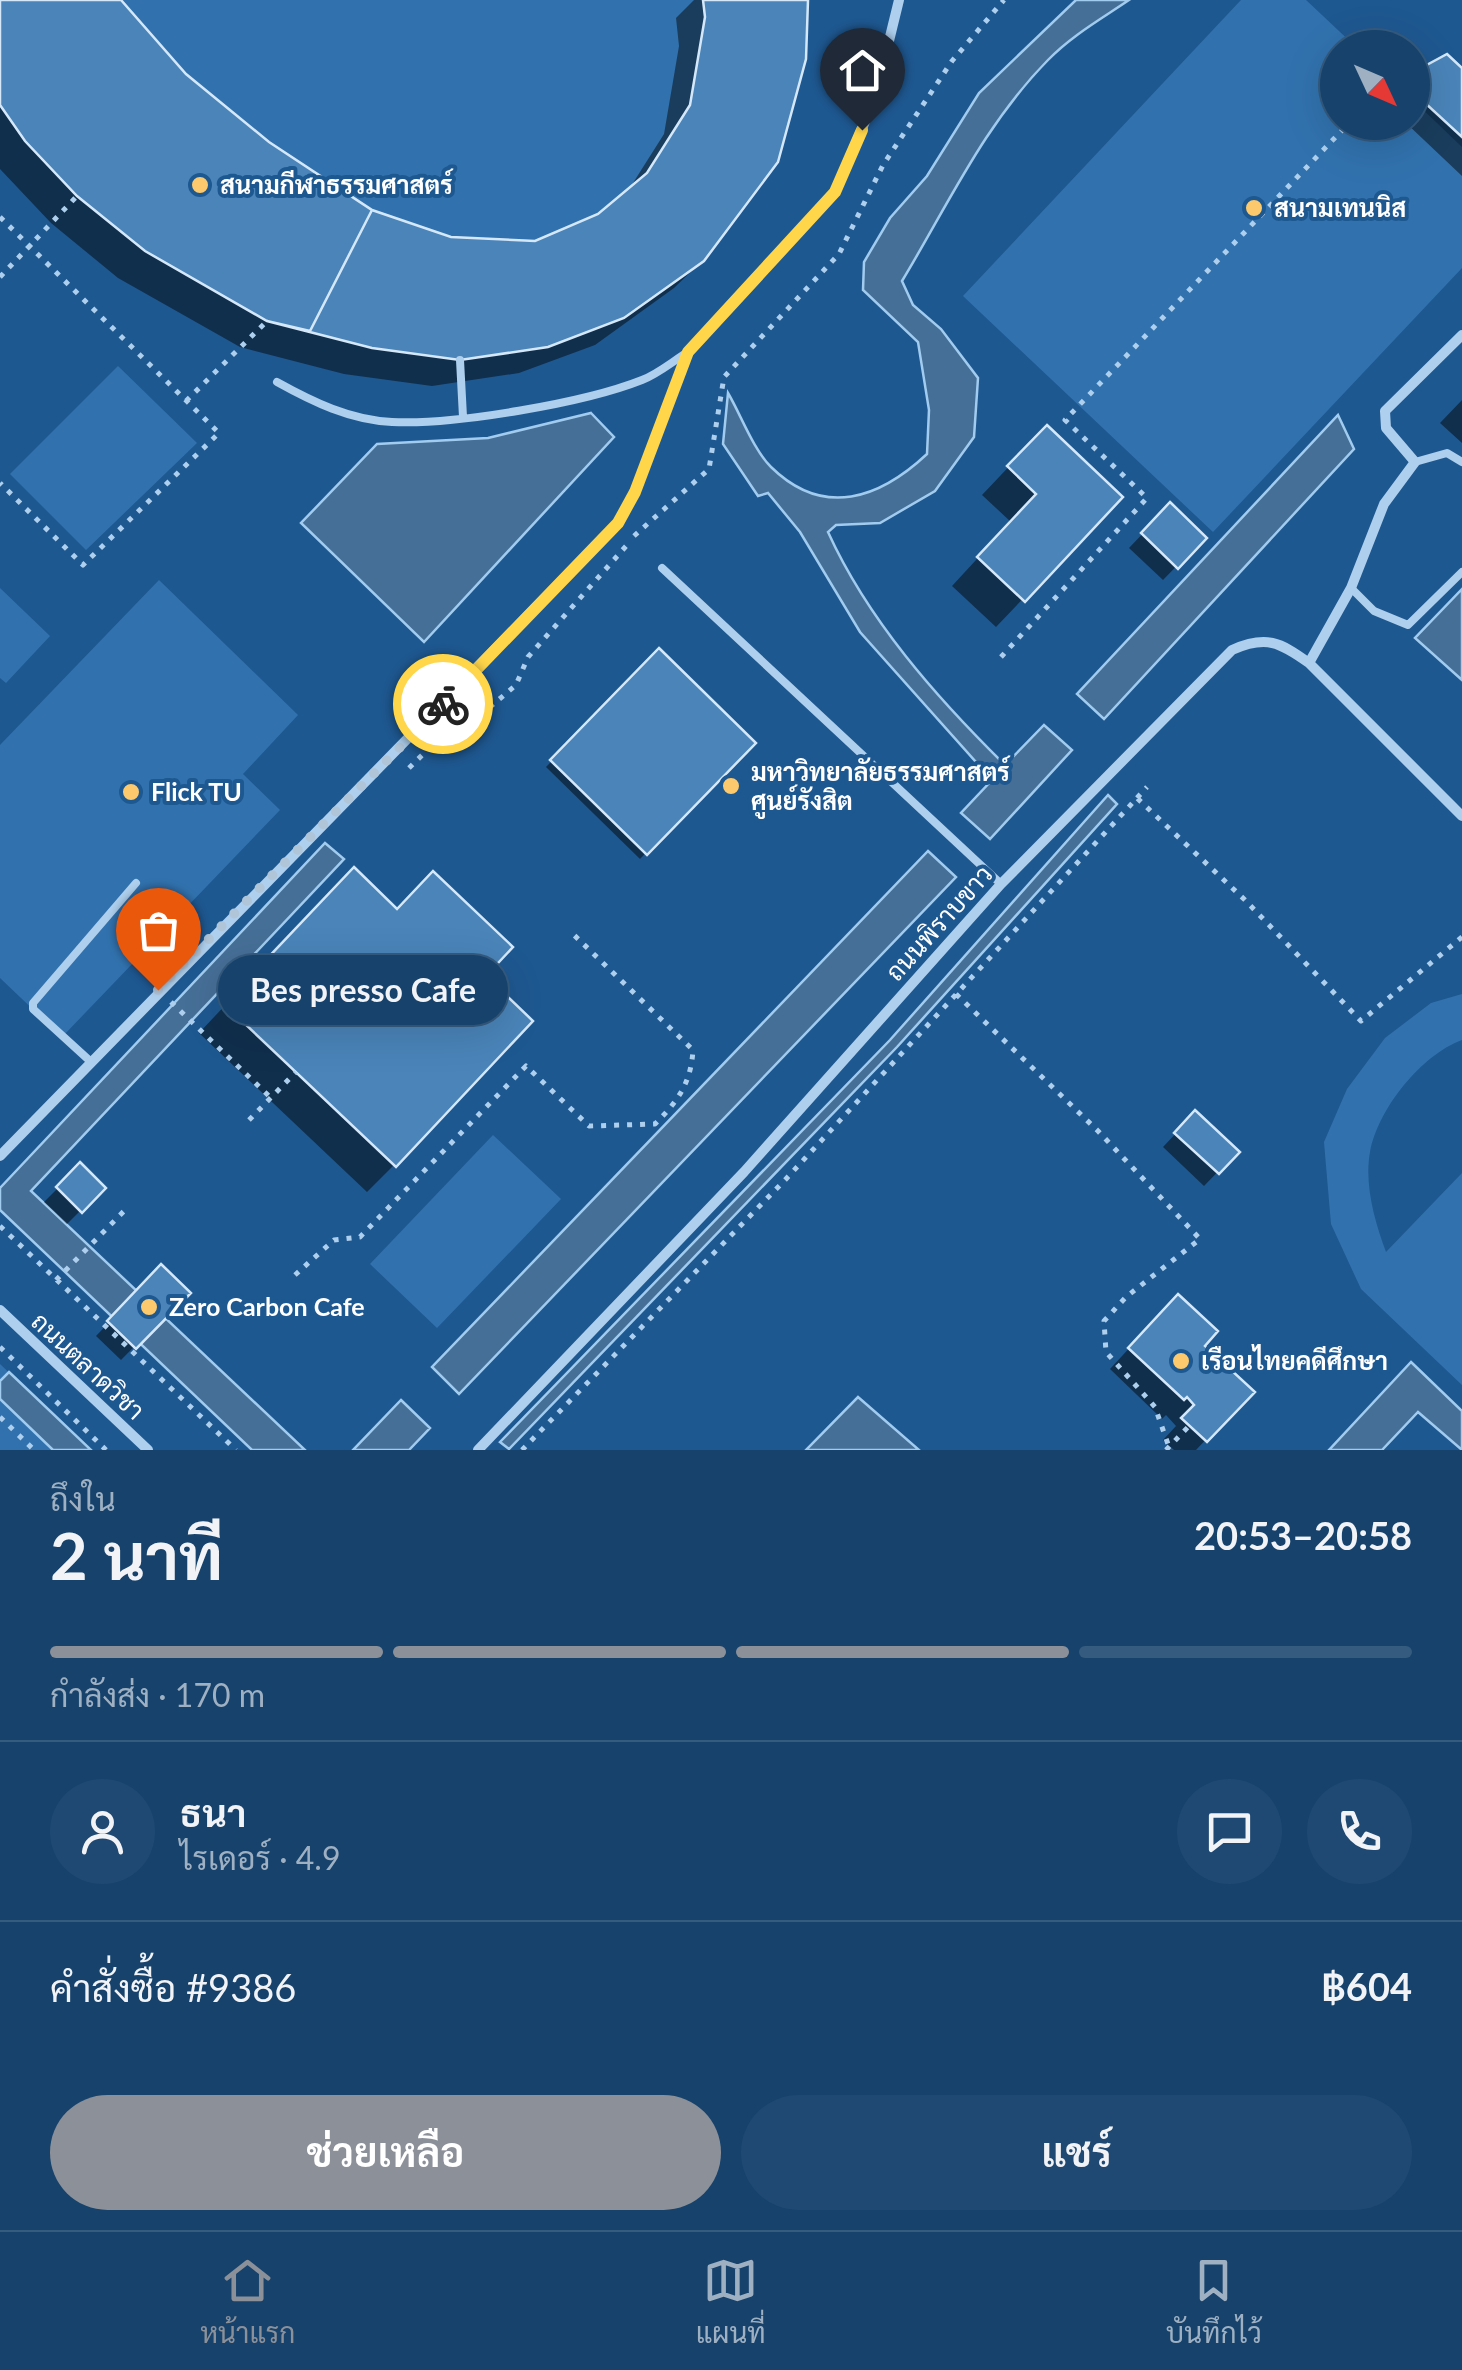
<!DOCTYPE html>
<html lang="th">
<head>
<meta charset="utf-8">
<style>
	body { margin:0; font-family:Lato,Sarabun,sans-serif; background:#1f4972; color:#f1f3f6; height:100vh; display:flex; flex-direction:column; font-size:38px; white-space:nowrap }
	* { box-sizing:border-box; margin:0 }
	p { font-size:32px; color:#9eb0c2 }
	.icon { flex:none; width:55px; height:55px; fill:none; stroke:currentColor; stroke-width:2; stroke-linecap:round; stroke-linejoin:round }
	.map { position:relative; height:1450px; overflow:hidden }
	.panel { display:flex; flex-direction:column; background:#16426c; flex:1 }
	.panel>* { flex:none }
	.needle { width:65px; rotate:134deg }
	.fabs { position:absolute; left:1320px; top:30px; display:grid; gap:20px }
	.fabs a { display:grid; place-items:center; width:110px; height:110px; border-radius:50%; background:#16426c; box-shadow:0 10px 40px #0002,0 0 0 2px #355b7f; font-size:50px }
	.pin { position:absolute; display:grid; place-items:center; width:85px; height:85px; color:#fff; margin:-102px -42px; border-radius:50% 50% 50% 0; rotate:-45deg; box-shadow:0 0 10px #0007 }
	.pin .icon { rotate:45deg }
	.courier { position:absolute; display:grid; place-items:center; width:100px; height:100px; margin:-50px; border:8px solid #ffd54a; border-radius:50%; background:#fff; color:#222; box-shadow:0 2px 12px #0007 }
	.bubble { position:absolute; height:70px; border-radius:35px; background:#16426c; box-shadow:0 10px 40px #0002,0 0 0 2px #355b7f; font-size:32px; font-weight:700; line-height:70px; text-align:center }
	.head em { font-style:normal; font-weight:700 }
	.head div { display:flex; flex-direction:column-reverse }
	.head { display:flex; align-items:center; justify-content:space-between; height:170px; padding:0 50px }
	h1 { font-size:65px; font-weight:700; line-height:75px }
	.bar { display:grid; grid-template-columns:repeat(4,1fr); gap:15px 10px; align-content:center; height:120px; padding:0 50px }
	.bar i { height:12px; border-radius:8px; background:#355b7f }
	.bar .active { background:#8c9099 }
	.bar p { grid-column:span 4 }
	.line { display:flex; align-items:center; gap:25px; padding:0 50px; border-top:2px solid #355b7f }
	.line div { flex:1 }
	.round { display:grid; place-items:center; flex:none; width:105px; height:105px; border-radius:52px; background:#1f4972 }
	.cta { display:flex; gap:20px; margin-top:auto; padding:20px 50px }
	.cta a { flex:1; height:115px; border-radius:60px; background:#8c9099; color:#fff; font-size:40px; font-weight:700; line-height:115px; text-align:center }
	.cta a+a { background:#1f4972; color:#f1f3f6 }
	.dock { display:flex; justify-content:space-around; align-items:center; height:140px; border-top:2px solid #355b7f; background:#16426c; font-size:28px; color:#9eb0c2 }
	.dock a { display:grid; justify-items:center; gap:5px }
	.dock .active { color:#8c9099 }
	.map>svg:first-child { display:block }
	.green { fill:#3172ae }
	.water { fill:#466f97; stroke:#a1cbef; stroke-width:2.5 }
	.shadow { fill:#0007 }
	.building { fill:#4a84b9; stroke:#d4e8fa; stroke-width:2.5 }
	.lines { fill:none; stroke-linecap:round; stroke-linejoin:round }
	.path { stroke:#aecfed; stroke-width:5; stroke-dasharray:5 8; stroke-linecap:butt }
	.lane { stroke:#aecfed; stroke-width:8 }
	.street { stroke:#aecfed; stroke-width:10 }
	.done { stroke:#b0c5d8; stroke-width:10; stroke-dasharray:0 18 }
	.route { stroke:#ffd54a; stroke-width:12 }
	.poi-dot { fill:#fcc96d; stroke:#1e5890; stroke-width:4 }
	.labels { text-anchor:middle; stroke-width:8; stroke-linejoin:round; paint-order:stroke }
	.poi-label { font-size:25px; font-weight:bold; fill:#fff; stroke:#1e5890; text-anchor:start }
	.street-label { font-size:25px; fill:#fff; stroke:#1e5890 }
</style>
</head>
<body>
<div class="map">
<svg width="1462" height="1450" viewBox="0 0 1462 1450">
	<rect width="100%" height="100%" fill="#1e5890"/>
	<path class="green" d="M0 0H808L806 59 778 162 704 261 624 318 548 347 460 360 372 348 267 321 145 251 77 196Z
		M1241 0H1306L1356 47 1338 48V122H1412L1413 100 1462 147V268L1213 532 963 296Z
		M118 366 197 443 86 550 10 474Z
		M159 580 298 715 243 774 280 810 62 1037 0 978V745Z
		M0 588 50 636 6 683 0 678Z
		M1462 994V1040C1421 1055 1378 1109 1370 1152 1364 1185 1375 1222 1386 1252L1462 1173V1385L1361 1289 1331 1224 1324 1142 1347 1089 1385 1038 1431 1003Z
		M493 1135 561 1199 437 1328 370 1264Z
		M0 1364 90 1450H0Z"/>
	<path class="water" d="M1076 0H1129C1101 19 1071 36 1048 60 984 125 948 205 902 281L913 305 941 329 978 378 974 437 935 491 880 523 836 525 828 532C868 620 936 697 1005 765L1044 725 1072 750 990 839 961 813 992 780 860 632 800 532 768 493 758 496 723 444 728 393C741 415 753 449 771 467 824 519 880 498 927 454L929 410 918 342 863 290 864 262 890 218 927 176 979 93Z
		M591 413 614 437 424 642 301 523 377 444 488 438Z
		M1338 415 1354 449 1104 719 1077 694Z
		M1462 589V680L1415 638Z
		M1108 795 1117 804 897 1047 509 1449 500 1442 890 1040Z
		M325 843 344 859 31 1191 305 1450H252L0 1210V1188Z
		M928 851 956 877 459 1394 432 1367Z
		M1411 1362 1462 1411V1450L1418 1412 1382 1450H1329Z
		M9 1372 91 1450H53L0 1399V1381Z
		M858 1397 919 1450H806Z
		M401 1400 430 1428 409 1450H353Z"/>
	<path class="shadow" d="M0 0H120L184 75 268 144 371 212 450 240 535 243 599 216 626 194 664 134 679 46 676 18 694 0H805L703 260 674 288 595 345 519 373 432 386 344 374 240 347 118 278 51 223 0 169Z
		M1462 72V176L1405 122H1412V76Z
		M1462 400V443L1440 423Z
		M1020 455 1120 497 996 627 952 586 1011 522 982 495Z
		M1170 505 1204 538 1163 580 1129 548Z
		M659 652 752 743 640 859 546 767Z
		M327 897 397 912 483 976 394 1165 367 1192 199 1033Z
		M1195 1113 1237 1152 1204 1186 1163 1147Z
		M80 1166 103 1188 67 1224 44 1202Z
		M161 1268 187 1293 121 1360 96 1336Z
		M1158 1317 1201 1347 1251 1392 1196 1450H1174L1163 1440 1176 1426 1166 1415 1162 1419 1110 1369Z"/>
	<path class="building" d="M0 0H121L186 74 269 142 372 210 451 237 535 241 598 214 647 173 690 105 705 17 703 0H808L806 59 778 162 704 261 624 318 548 347 460 360 372 348 267 321 145 251 77 196 25 141 0 105Z
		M0 0H121L186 74 269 142 372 210 310 331 267 321 145 251 77 196 25 141 0 105Z
		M1447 54 1462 68V137L1412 91V73Z
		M1047 425 1123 497 1025 602 977 557 1036 494 1007 466Z
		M1170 502 1207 538 1178 569 1141 533Z
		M659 648 756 743 647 855 550 760Z
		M354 867 397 909 433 871 513 947 486 976 533 1021 396 1167 224 1004Z
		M1195 1110 1240 1152 1219 1174 1174 1133Z
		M80 1162 106 1188 82 1213 56 1187Z
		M161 1264 191 1293 136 1349 107 1321Z
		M1178 1294 1218 1331 1205 1346 1255 1392 1207 1442 1181 1418 1194 1405 1187 1397 1184 1400 1128 1348Z"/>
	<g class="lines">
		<path class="path" d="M0 217 219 433 83 565 0 483
			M0 277 77 196
			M186 401 267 321
			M634 536 709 469 724 377 839 254 883 165 952 61 1004 0
			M1001 657 1147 498 1065 420 1350 122
			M409 768 467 711 490 707 516 685 528 657 627 545
			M1137 798 1147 787
			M956 994 1098 1131 1200 1239 1126 1297 1104 1321 1106 1352 1155 1407 1169 1447
			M171 1002 271 1098
			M249 1120 296 1072
			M0 1226 236 1450
			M295 1275 334 1240 360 1237 526 1066 589 1126 655 1124C678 1101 691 1083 693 1050L574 935
			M56 1280 124 1211
			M0 1347 106 1450
			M0 1417 34 1450
			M522 1450 785 1180 1137 798 1245 900 1361 1021 1462 937
			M1166 1450 1189 1426"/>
		<path class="lane" d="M460 360 463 417
			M277 382C313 402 350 420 392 422 455 425 584 403 642 380 658 374 673 361 688 352
			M1415 462 1447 453 1462 462
			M662 568 1001 884
			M1351 588 1374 611 1408 625 1462 572
			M90 1061 33 1009V1003L136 883"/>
		<path class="street" d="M1309 663 1351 588 1384 504 1415 462 1386 428 1385 411 1462 335
			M0 1156 618 523 635 492 688 352 835 192 875 98 899 0
			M0 1310 148 1450
			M478 1450 744 1172 1001 884 1232 650C1266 635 1280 642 1309 663L1462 816"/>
	</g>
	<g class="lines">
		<path class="done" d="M158 990 443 704"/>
		<path class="route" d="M443 704 618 523 635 492 688 352 835 192 862 130"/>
	</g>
	<g class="poi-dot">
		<circle cx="200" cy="185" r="10"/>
		<circle cx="1254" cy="208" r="10"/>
		<circle cx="731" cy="786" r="10"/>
		<circle cx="131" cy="792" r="10"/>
		<circle cx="149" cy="1307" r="10"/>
		<circle cx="1181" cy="1361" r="10"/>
	</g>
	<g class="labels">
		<g class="poi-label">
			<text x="220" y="194">สนามกีฬาธรรมศาสตร์</text>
			<text x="1274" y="217">สนามเทนนิส</text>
			<text x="751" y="781">มหาวิทยาลัยธรรมศาสตร์<tspan x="751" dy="29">ศูนย์รังสิต</tspan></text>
			<text x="151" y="801">Flick TU</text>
			<text x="169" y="1316">Zero Carbon Cafe</text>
			<text x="1201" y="1370">เรือนไทยคดีศึกษา</text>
		</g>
		<g class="street-label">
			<text transform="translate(939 923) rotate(-48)" y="9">ถนนพิราบขาว</text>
			<text transform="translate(88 1366) rotate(43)" y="9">ถนนตลาดวิชา</text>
		</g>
	</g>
</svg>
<div class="fabs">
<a><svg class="needle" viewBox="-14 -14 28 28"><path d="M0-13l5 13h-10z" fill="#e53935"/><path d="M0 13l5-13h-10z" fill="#9eb0c2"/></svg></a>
</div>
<div class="pin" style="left:158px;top:990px;background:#ea580c"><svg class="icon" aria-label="bag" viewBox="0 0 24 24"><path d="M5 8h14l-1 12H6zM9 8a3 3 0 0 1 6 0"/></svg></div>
<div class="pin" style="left:862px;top:130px;background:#1f2937"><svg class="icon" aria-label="home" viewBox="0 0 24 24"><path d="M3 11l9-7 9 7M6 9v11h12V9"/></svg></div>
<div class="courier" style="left:443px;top:704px"><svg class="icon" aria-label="bike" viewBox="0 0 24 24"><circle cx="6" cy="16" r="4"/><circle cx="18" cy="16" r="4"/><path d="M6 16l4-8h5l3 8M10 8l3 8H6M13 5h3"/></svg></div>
<div class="bubble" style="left:218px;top:955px;width:290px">Bes presso Cafe</div>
</div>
<section class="panel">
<div class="head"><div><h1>2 นาที</h1><p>ถึงใน</p></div><em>20:53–20:58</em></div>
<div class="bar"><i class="active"></i><i class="active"></i><i class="active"></i><i></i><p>กำลังส่ง · 170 m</p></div>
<div class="line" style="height:180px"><a class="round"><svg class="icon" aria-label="person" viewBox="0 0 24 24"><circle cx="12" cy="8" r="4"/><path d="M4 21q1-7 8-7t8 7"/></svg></a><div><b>ธนา</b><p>ไรเดอร์ · 4.9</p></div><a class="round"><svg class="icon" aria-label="chat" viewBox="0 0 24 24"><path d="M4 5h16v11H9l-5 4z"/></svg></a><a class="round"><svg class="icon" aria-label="phone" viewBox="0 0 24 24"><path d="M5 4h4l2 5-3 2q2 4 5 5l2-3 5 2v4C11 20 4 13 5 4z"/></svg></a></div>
<div class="line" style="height:130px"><div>คำสั่งซื้อ #9386</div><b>฿604</b></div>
<div class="cta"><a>ช่วยเหลือ</a><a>แชร์</a></div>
</section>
<nav class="dock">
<a class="active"><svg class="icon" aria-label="home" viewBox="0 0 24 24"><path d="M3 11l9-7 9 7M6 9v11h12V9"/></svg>หน้าแรก</a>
<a><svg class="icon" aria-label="map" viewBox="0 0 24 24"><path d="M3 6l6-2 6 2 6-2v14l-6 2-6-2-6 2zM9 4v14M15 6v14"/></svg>แผนที่</a>
<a><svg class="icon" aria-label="saved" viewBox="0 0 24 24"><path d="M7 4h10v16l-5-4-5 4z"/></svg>บันทึกไว้</a>
</nav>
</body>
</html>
